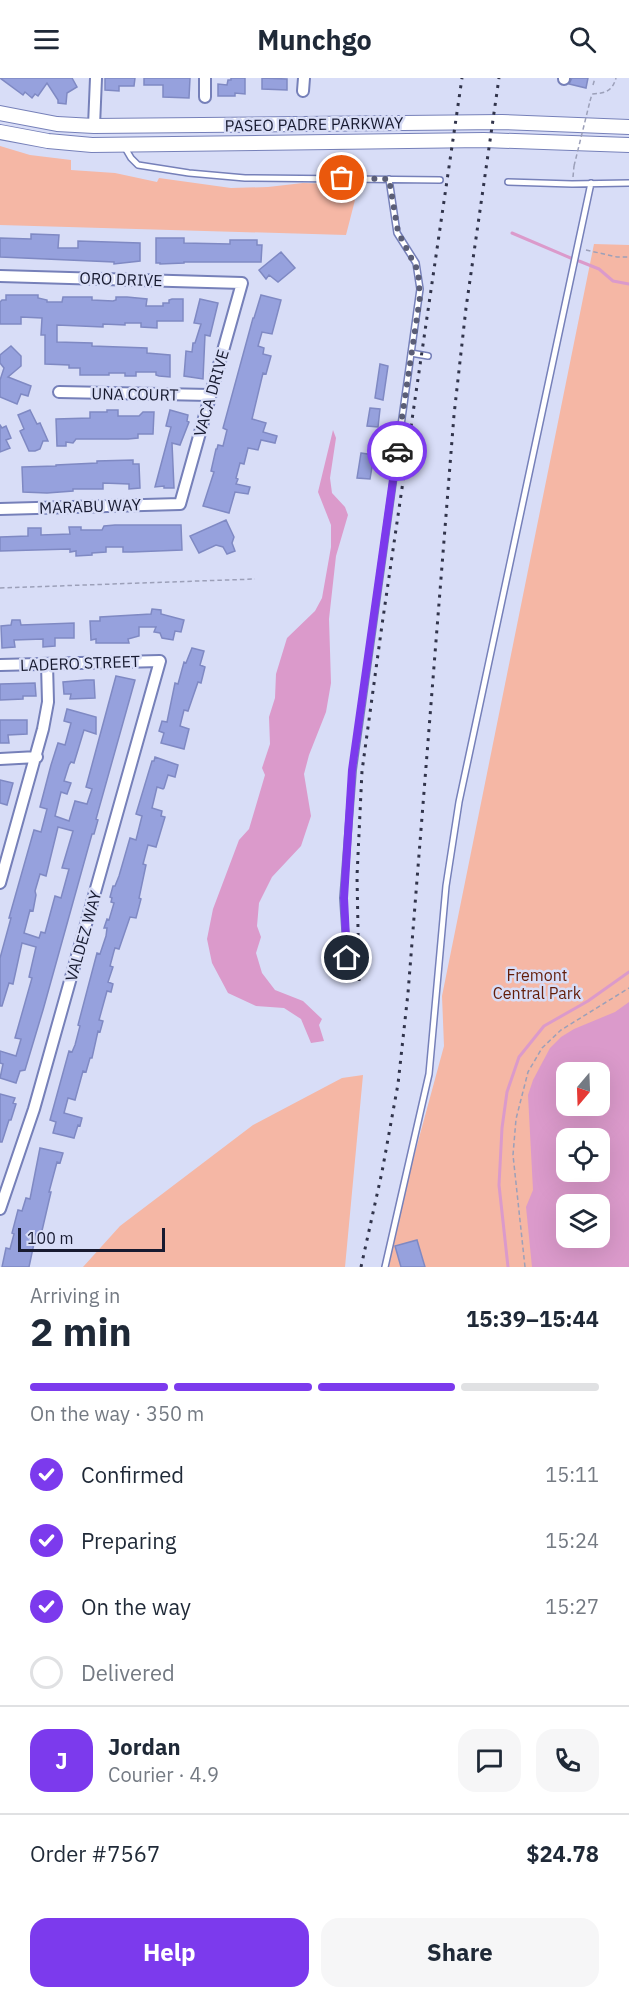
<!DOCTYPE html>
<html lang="en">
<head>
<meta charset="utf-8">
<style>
	body { margin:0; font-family:"IBM Plex Sans",sans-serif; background:#f6f6f7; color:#1f2937; height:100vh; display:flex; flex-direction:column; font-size:22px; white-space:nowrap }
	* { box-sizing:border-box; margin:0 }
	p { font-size:20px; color:#747a83 }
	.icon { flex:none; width:33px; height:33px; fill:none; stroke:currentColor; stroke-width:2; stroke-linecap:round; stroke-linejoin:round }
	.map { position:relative; height:1189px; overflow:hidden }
	.side { display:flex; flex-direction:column; background:#fff; flex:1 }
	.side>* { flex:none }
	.needle { width:39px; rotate:199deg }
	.tools { position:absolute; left:556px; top:984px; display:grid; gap:12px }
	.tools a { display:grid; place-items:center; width:54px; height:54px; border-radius:12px; background:#fff; box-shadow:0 6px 24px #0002; font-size:30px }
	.scale { position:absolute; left:18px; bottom:15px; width:147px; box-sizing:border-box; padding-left:6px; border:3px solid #171a30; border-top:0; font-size:16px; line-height:21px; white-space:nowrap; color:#171a30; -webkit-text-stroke:4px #d8ddf7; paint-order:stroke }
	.pin { position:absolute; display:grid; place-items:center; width:51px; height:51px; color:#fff; margin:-26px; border:3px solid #fff; border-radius:50%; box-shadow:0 2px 6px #0007 }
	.courier { position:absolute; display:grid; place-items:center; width:60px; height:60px; margin:-30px; border:4px solid #7c3aed; border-radius:50%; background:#fff; color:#222; box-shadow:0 2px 8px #0007 }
	.summary em { font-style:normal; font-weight:700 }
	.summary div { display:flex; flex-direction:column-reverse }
	.summary { display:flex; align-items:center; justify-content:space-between; height:102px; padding:0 30px }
	h1 { font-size:39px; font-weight:700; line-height:45px }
	.bar { display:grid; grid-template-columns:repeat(4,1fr); gap:9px 6px; align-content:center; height:72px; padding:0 30px }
	.bar i { height:8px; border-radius:4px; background:#e0e1e3 }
	.bar .current { background:#7c3aed }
	.bar p { grid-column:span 4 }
	.line { display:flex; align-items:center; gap:15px; padding:0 30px; border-top:2px solid #e0e1e3 }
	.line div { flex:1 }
	.round { display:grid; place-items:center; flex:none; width:63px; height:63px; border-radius:18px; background:#f6f6f7 }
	ol { padding:0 30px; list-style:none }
	li { display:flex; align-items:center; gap:18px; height:66px }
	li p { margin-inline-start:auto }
	li .icon { padding:6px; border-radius:50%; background:#7c3aed; color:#fff; stroke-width:4 }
	li:last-child { color:#747a83 }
	li i { width:33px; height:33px; border:3px solid #e0e1e3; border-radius:50% }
	.button { display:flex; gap:12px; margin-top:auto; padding:12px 30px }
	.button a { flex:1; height:69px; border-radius:18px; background:#7c3aed; color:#fff; font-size:24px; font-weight:700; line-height:69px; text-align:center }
	.button a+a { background:#f6f6f7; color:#1f2937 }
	header { display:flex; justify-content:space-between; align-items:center; height:78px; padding:0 30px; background:#fff; font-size:27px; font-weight:700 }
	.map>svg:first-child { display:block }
	.green { fill:#f5b7a5; fill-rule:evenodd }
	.water { fill:#db9acb; fill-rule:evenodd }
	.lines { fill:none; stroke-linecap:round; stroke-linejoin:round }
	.stream { stroke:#db9acb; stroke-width:3 }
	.building { fill:#96a1dd; stroke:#7f89c3; stroke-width:1.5; fill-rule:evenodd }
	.lane-casing { stroke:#7680b9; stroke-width:8 }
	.street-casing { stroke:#7680b9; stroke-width:14 }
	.secondary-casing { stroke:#7680b9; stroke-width:16 }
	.path { stroke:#9ca0b9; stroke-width:1.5; stroke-dasharray:4.5 3; stroke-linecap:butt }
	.lane { stroke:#fff; stroke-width:5 }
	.street { stroke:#fff; stroke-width:10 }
	.secondary { stroke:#fff; stroke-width:14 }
	.rail { stroke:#31344b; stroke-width:3; stroke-dasharray:3 6; stroke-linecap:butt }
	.path-bridge { stroke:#9ca0b9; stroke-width:1.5; stroke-dasharray:4.5 3; stroke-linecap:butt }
	.done { stroke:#5b5e76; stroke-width:6; stroke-dasharray:0 10.8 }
	.route { stroke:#7c3aed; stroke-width:8 }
	.labels { text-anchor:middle; stroke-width:5; stroke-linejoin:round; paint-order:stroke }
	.street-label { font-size:16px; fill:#171a30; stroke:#d8ddf7 }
	.park-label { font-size:16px; fill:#631d09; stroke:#d8ddf7 }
</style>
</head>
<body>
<header><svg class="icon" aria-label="menu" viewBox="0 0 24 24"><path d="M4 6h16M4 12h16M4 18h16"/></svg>Munchgo<svg class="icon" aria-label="search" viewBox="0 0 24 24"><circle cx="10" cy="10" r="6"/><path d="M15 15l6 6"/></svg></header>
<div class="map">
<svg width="629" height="1189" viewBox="0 0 629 1189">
	<rect width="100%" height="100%" fill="#d8ddf7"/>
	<path class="green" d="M0 68 30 77 71 82V92L115 95 157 104 159 100 231 110 268 109 303 105 335 106 355 122 346 157 0 147Z
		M594 166 629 167V1189H388L391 1163 444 968 442 918ZM567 994H600V1028H567ZM567 1060H600V1094H567ZM567 1126H600V1160H567Z
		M363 997 345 1189H83L120 1148 253 1047 342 1000Z"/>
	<path class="water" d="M333 352 336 360 330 400 332 415 345 429 348 437 336 478 329 541 331 605 326 634 309 677 304 696 311 738 301 768 272 799 259 825 257 848 261 859 256 875 262 895 275 912 303 923 322 941 319 947 324 963 311 965 301 941 284 930 256 928 228 915 212 885 207 861 213 831 239 762 249 751 265 697 262 690 270 666 269 639 275 620 276 596 287 560 315 533 322 520 331 469V447L318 414Z
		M629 924V1189H532L526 1129 533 1112 528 1017 533 1002 550 970 561 959 574 951 615 934ZM567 994H600V1028H567ZM567 1060H600V1094H567ZM567 1126H600V1160H567Z"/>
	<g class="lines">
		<path class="stream" d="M512 155 573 181
			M579 183 599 191 613 203 629 206
			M508 1189 499 1107 502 1050 507 1014 519 979 544 948 588 923 629 894"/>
	</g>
	<path class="building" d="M0 0H72L77 9 67 15 66 26 58 25V22L47 5 38 18 35 16 32 20 25 14 23 17Z
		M105 0H135L134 8H119V13L105 12Z
		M144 0H190L189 20 163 19V7H144Z
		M231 0H245V16L235 15V18H218V6L227 7 228 2H231Z
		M262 0 287 1V12L262 11Z
		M572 0H588L586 10 569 6Z
		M31 156 59 157 58 170H78V163L140 165V183L114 186V184L0 179V160L31 161Z
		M156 160H184V165L230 166V162H257V167H262L261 184H184V185L160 186V185H156Z
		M281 174 295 190 278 204 269 197 266 201 259 192Z
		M6 217H38V220L47 222V224H62L63 219H92V222L113 223 116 222V219H127L147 221 146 228H163V225H169V222L172 221H183V243H157V250L141 249V245H125V247L103 246V249L57 247V264L92 265V268L147 270V275L170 277V299L159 298 156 297V294H136V298H125V295H109V297H80V290H69V287L45 286V257H41L42 240 21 239V246H0V224L2 222H6Z
		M261 217 281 222 272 256 262 254 258 268 264 270 263 276 271 278 266 296 263 295 252 341 266 345 263 354 277 358 275 365 261 362 258 372 248 370 244 386 240 385 236 400 238 401 236 406 250 409 248 416 235 414 229 435 203 428 214 394 211 393 216 371H217L218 367 223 368 227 352 223 350 253 240H254Z
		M200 221 218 225 210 258 205 257 203 301 184 298 186 273 192 274 193 265H195L201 246 194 245Z
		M11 268 21 278V288L8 299 31 308 28 318 21 316 17 326 0 319V302L4 290 0 285V277Z
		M380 286 388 288 383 322 375 320Z
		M370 330 380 331 378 349 367 348Z
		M30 332 37 346 40 345 48 363H43L40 371 35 373H29L20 353 24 351 18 337Z
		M107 332H118V338H139L143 334H154L153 356H138V360L128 361H76L73 365 66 364V368H57L56 341 90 340V334H107Z
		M170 332 188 337 187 343 189 344 180 367 172 365 174 410H164V408L155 409 171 349 166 348Z
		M0 347 2 350 6 348 11 360 6 362 10 370 0 374Z
		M361 375 374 377 370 401 357 400Z
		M133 382V386H139L140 410 129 411V406L103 405V411H73V413L47 415 23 414 22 389 56 388V387L97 385V383Z
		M226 442 234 459 232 465 235 473 227 476 223 469 216 467 199 475 190 458Z
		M115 447H181L182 472 132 474H123V469H106V474L92 475V477L76 478V473L70 474V471L0 473V459L28 458V450H41V457L70 456 69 449H81V452H102L104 448Z
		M152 531 161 532V536L184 542 181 554 175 553 173 562 162 560 160 555 154 554 156 549H139V558L128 561 129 565H96V561L91 562 90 543H100V539L151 536Z
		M12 542H20L21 547 74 545V560H55V568L43 569V561L14 562 15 569 2 570 1 548 11 547Z
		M192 570 204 573 200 587 205 589 201 605 198 604 188 633 184 632 180 648 189 651 184 671 161 665 164 655 159 653 162 643 167 644 175 605 178 606 184 584 186 585Z
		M116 598 135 602 96 741 98 742 94 756H92L43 932 25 992 20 993 16 1005 0 1000 3 986 0 985V973L16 978 21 961 15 960 32 900 29 899 36 869 22 865 13 906 9 905 2 928H0V880L11 840H9L34 752 41 754 47 731 40 729 51 687 58 665 65 667 71 645 64 643 67 631 96 639V656L84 652 74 685 71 684 69 687 64 703 71 705 67 716 61 714 55 738 69 743 75 723 87 726 92 711 86 709ZM58 749 73 753 62 790 69 791 61 820 55 818 45 855 41 854 39 860 24 855 30 832 33 833 36 817 35 813 40 796 46 798Z
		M86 602H94L95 620 70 621 71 616H64L63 604Z
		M35 605 36 618H23V621L0 622V606Z
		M0 642H27V656L8 657 9 665H0Z
		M155 679 178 687 175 699 168 697 164 710 163 711 157 709 152 730 162 733 161 738 165 739 156 769 148 767 143 786 146 787 139 820 141 821 136 840 130 839 119 871 115 870 114 873 110 888 113 889 108 904 113 906 111 914 107 913 99 942 103 943 100 954 98 953 92 980H90L86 994 83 993 75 1022 68 1020 64 1035 82 1040 80 1048 78 1047 74 1060 53 1055 56 1044 50 1042 69 973 72 974 75 967 80 948 78 947 97 875 100 876 106 858 107 850H104L107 841 109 842 114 825 111 824 112 820 110 819 113 808H115L119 798 130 760 136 762 142 738 136 736 152 683H154Z
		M0 702 13 705 7 727 0 725Z
		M0 1016 15 1020 13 1025 16 1026 11 1042H9L2 1064H0Z
		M40 1070 63 1075 60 1085 57 1084 49 1114H51L41 1157 36 1156 29 1189H2L6 1170 10 1171 14 1156 12 1155 18 1132 22 1133 26 1120 30 1121Z
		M417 1162 425 1189H401L395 1168Z"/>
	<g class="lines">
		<g class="lane-casing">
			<path id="lane" d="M124 68 131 80 138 87 189 95 245 100 440 102
				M508 104 572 106 629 105
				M411 275 428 278
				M347 880 343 820 353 692 420 211 416 185 397 155 389 101
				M385 1189 429 996 446 808 459 724 591 105"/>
		</g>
		<g class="street-casing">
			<path id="street" d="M564 1V0
				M303 13 304 0
				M205 19V0
				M94 48 96 0
				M0 198 242 205 180 426 0 431
				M59 314 210 317
				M0 587 160 583 34 1031 0 1131
				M0 681 37 679
				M0 805 43 651 48 624 47 586"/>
		</g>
		<g class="secondary-casing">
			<path id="secondary" d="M0 35 57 46 94 48 502 44 629 49
				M0 54 48 63 92 67 484 62 629 67"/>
		</g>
		<path class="path" d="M593 7 595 0
			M590 23 592 16C605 15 612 14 616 0
			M573 99 574 88
			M586 172 617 179H629
			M0 510 255 501
			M525 1189 513 1077 516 1041 528 994 542 970 561 952 629 910"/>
		<use href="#lane" class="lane"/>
		<use href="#street" class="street"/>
		<use href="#secondary" class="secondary"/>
		<path class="rail" d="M359 903 357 798 362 693 382 547 462 0
			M361 1189 382 1094 398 1006 408 915 454 337 466 230 499 0"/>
		<path class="path-bridge" d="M574 88 590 23"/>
	</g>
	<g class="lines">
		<path class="done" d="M342 100 389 101 398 154 418 193 420 219 397 373"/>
		<path class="route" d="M347 880 344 820 352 692 397 373"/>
	</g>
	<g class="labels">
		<g class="street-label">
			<text transform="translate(314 46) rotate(-1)" y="6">PASEO PADRE PARKWAY</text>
			<text transform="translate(121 201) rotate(2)" y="6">ORO DRIVE</text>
			<text transform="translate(211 315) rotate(-74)" y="6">VACA DRIVE</text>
			<text transform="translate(135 316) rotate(1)" y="6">UNA COURT</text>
			<text transform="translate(90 428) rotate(-2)" y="6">MARABU WAY</text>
			<text transform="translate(80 585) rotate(-2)" y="6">LADERO STREET</text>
			<text transform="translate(83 858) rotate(-74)" y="6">VALDEZ WAY</text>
		</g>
		<g class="park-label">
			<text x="537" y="903">Fremont<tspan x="537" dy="18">Central Park</tspan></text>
		</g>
	</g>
</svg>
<div class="tools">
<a><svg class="needle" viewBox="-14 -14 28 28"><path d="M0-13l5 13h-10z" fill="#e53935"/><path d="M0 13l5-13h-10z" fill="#747a83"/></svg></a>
<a><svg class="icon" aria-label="locate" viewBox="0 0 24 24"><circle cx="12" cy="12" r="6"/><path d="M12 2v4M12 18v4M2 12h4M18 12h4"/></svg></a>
<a><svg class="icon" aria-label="layers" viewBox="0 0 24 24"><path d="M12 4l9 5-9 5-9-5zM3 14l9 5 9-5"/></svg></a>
</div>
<div class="scale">100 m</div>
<div class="pin" style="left:342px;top:100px;background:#ea580c"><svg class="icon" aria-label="bag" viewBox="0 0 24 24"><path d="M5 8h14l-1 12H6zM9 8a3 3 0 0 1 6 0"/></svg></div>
<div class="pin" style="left:347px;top:880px;background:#1f2937"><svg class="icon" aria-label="home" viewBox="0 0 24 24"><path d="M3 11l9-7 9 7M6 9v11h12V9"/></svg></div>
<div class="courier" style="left:397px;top:373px"><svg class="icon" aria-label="car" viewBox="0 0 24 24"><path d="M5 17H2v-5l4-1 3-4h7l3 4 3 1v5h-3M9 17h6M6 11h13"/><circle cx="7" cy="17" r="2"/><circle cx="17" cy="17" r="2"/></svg></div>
</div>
<section class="side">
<div class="summary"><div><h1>2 min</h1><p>Arriving in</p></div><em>15:39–15:44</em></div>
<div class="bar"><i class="current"></i><i class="current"></i><i class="current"></i><i></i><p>On the way · 350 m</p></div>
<ol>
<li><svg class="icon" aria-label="check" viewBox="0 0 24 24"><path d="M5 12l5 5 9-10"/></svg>Confirmed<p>15:11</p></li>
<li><svg class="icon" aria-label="check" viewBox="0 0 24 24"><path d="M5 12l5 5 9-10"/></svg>Preparing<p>15:24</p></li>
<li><svg class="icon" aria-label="check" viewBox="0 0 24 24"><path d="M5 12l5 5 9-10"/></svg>On the way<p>15:27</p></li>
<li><i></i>Delivered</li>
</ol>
<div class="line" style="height:108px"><b class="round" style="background:#7c3aed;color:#fff">J</b><div><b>Jordan</b><p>Courier · 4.9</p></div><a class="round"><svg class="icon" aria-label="chat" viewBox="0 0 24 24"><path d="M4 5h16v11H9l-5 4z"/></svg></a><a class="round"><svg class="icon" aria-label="phone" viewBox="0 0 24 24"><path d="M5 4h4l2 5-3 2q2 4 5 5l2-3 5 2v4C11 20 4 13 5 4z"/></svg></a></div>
<div class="line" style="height:78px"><div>Order #7567</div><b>$24.78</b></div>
<div class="button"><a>Help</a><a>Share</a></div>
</section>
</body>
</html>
